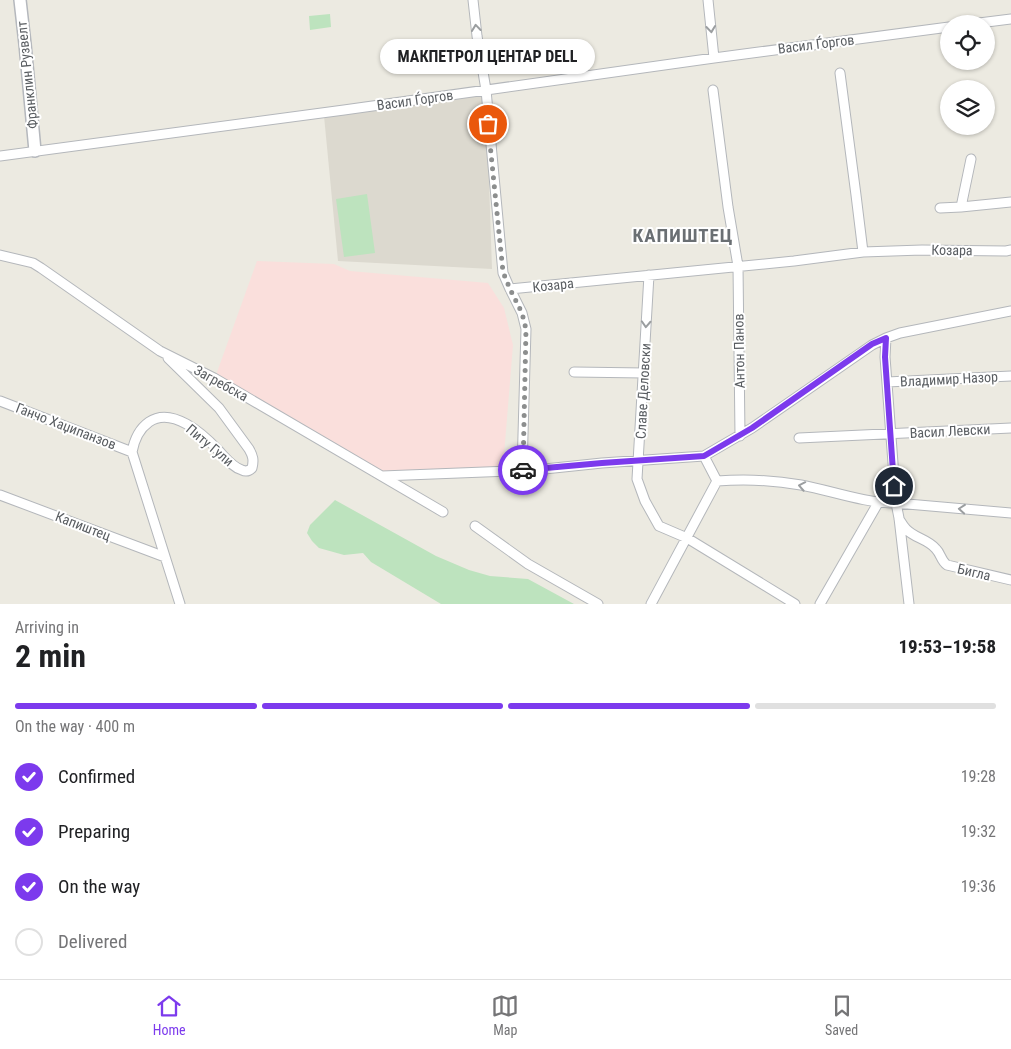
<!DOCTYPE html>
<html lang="en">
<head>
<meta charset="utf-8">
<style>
	body { margin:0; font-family:"Roboto Condensed",sans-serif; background:#f2f2f2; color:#202124; height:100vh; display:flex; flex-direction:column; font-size:19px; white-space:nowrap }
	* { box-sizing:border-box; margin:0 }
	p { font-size:16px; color:#757577 }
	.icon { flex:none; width:28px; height:28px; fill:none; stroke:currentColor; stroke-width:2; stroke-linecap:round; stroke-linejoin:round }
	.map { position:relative; height:604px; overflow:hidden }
	.sheet { display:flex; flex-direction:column; background:#fff; flex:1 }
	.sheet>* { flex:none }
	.controls { position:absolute; left:940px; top:15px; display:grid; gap:10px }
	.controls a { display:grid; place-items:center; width:55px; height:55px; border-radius:50%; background:#fff; box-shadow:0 1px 4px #0004; font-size:25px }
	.pin { position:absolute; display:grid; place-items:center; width:42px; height:42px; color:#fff; margin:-21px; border:2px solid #fff; border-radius:50%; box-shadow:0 1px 5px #0007 }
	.courier { position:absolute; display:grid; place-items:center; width:50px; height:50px; margin:-25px; border:4px solid #7c3aed; border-radius:50%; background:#fff; color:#222; box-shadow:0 1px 6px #0007 }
	.bubble { position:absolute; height:35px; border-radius:18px; background:#fff; box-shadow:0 1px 4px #0004; font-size:16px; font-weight:700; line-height:35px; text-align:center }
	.headline em { font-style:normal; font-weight:700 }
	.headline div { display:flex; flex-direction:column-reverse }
	.headline { display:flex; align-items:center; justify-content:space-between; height:85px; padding:0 15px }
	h1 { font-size:32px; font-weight:700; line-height:38px }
	.bar { display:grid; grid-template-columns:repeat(4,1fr); gap:8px 5px; align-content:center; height:60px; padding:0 15px }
	.bar i { height:6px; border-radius:4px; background:#e0e0e0 }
	.bar .on { background:#7c3aed }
	.bar p { grid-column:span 4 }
	ol { padding:0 15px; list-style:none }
	li { display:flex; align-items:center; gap:15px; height:55px }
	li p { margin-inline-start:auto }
	li .icon { padding:5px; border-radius:50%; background:#7c3aed; color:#fff; stroke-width:4 }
	li:last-child { color:#757577 }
	li i { width:28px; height:28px; border:2px solid #e0e0e0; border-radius:50% }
	.tabs { display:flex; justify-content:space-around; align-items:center; height:70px; border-top:1px solid #e0e0e0; background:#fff; font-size:14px; color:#757577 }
	.tabs a { display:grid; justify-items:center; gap:2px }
	.tabs .on { color:#7c3aed }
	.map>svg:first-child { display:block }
	.education { fill:#dcd9cf }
	.medical { fill:#fadfdc }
	.green { fill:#bde3be }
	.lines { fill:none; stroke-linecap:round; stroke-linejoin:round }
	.street-casing { stroke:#b4b7bb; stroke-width:11 }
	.secondary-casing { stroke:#b5b8bd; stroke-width:14 }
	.street { stroke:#fff; stroke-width:9 }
	.secondary { stroke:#fff; stroke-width:11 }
	.oneway { stroke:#9b9ea0 }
	.done { stroke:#8c8e8e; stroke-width:5; stroke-dasharray:0 9 }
	.route { stroke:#7c3aed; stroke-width:6 }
	.labels { text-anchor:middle; stroke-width:4; stroke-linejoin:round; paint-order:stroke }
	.street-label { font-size:14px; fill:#595d61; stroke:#fff }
	.district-label { font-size:19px; font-weight:bold; letter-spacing:1px; fill:#6a6f73; stroke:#fff }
</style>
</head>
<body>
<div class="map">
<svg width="1011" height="604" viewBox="0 0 1011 604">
	<rect width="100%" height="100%" fill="#eceae1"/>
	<path class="education" d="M486 93 492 269 338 261 324 116Z"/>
	<path class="medical" d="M257 261 334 264 350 271 488 283 504 308 513 345 503 467 386 475 216 375Z"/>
	<path class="green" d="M330 14 331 27 310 30 309 16Z
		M367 194 375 253 344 257 336 199Z
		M335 500 436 556 469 570 490 576 528 579 574 604H441L371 562 363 553 344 555 319 548 312 541 307 533 310 525Z"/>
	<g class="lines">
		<g class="street-casing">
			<path id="street" d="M473 0 477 36 486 90 503 273 510 289 522 313 526 329 522 470
				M708 0 714 58
				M971 24 1011 19
				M840 73 856 195 863 252
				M713 90 728 207 738 266 740 436
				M0 156 344 110 714 58 949 27
				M961 207 971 159
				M940 208 961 207 1011 202
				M0 255 33 263 41 268 160 351 214 378 443 512
				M649 275 637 479 645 501 659 526 687 538 795 604
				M510 289 794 261 863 252 922 250 1006 251 1011 250
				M886 338 885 357 896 503 899 518 909 604
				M168 358 219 408 249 449C253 456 254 460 252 468 249 471 246 472 242 470 232 467 225 457 218 450 203 434 172 406 149 422 139 429 134 441 132 452L180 604
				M574 372 644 373
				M887 382 1011 376
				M0 401 132 452
				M799 438 1011 428
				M382 476 535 470 602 463 704 456 752 428 872 345 886 338 900 333 1011 311
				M717 481C745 479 773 480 801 485 833 491 863 503 896 503L1011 513
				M0 495 165 557
				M899 519C901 522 903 526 906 529 914 538 928 539 936 549 941 554 941 561 947 565L1011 580
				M475 526 528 564 598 604
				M651 604 717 481 704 456
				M820 604 878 503"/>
		</g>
		<g class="secondary-casing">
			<path id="secondary" d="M20 0 25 44 35 151"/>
		</g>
		<use href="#street" class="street"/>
		<use href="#secondary" class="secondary"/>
	</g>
	<defs><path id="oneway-chevron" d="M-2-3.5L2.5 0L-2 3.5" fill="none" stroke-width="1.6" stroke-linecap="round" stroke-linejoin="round" transform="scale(1.25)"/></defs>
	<g class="oneway">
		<use href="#oneway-chevron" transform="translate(476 28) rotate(-96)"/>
		<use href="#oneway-chevron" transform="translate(711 29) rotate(84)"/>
		<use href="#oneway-chevron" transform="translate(646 324) rotate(93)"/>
		<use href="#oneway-chevron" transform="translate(802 486) rotate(-169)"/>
		<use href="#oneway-chevron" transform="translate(962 509) rotate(-175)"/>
	</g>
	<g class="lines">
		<path class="done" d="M488 124 503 272 510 289 522 313 526 329 523 470"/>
		<path class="route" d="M523 470 602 463 704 456 752 428 872 344 886 338 885 357 894 486"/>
	</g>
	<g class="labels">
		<g class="street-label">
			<text transform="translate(816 44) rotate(-7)" y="5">Васил Ѓоргов</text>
			<text transform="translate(27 75) rotate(-96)" y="5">Франклин Рузвелт</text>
			<text transform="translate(415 100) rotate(-8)" y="5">Васил Ѓоргов</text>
			<text transform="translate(952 250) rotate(1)" y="5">Козара</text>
			<text transform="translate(553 285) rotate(-6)" y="5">Козара</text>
			<text transform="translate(739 351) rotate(-91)" y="5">Антон Панов</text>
			<text transform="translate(949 379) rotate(-3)" y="5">Владимир Назор</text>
			<text transform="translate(221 383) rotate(29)" y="5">Загребска</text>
			<text transform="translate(643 391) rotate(-87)" y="5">Славе Деловски</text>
			<text transform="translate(66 426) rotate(21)" y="5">Ганчо Хаџипанзов</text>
			<text transform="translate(950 431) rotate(-3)" y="5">Васил Левски</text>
			<text transform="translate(210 445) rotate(40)" y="5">Питу Гули</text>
			<text transform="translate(83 526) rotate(21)" y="5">Капиштец</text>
			<text transform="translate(974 572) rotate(13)" y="5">Бигла</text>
		</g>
		<g class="district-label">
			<text x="683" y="242">КАПИШТЕЦ</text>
		</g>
	</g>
</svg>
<div class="controls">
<a><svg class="icon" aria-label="locate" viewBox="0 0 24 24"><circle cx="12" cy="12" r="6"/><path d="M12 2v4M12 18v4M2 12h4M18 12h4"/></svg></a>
<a><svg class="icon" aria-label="layers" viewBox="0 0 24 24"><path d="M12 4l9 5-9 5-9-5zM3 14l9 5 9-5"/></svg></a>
</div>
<div class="pin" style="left:488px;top:124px;background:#ea580c"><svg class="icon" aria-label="bag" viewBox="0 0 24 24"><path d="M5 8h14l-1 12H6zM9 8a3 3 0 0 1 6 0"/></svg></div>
<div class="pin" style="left:894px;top:486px;background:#1f2937"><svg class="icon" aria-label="home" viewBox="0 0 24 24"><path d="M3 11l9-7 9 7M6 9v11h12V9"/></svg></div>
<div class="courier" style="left:523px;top:470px"><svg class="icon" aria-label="car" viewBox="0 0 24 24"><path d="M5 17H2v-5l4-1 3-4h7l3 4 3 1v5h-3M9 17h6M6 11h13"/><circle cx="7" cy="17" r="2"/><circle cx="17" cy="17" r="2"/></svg></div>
<div class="bubble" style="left:380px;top:39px;width:215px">МАКПЕТРОЛ ЦЕНТАР DELL</div>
</div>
<section class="sheet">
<div class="headline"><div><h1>2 min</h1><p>Arriving in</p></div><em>19:53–19:58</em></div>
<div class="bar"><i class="on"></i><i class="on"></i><i class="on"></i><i></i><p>On the way · 400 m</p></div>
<ol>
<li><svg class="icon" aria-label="check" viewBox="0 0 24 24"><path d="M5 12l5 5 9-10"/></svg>Confirmed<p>19:28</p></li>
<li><svg class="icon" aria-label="check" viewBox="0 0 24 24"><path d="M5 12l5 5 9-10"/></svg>Preparing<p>19:32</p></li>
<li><svg class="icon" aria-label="check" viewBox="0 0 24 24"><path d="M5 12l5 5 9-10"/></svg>On the way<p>19:36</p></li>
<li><i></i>Delivered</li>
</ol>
</section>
<nav class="tabs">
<a class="on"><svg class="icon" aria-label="home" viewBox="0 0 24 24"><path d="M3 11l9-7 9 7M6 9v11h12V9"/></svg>Home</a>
<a><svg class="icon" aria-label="map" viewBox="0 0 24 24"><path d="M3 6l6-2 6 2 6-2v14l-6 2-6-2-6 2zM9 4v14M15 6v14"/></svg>Map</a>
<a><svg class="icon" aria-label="saved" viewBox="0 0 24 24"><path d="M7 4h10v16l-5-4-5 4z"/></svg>Saved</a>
</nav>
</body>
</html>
